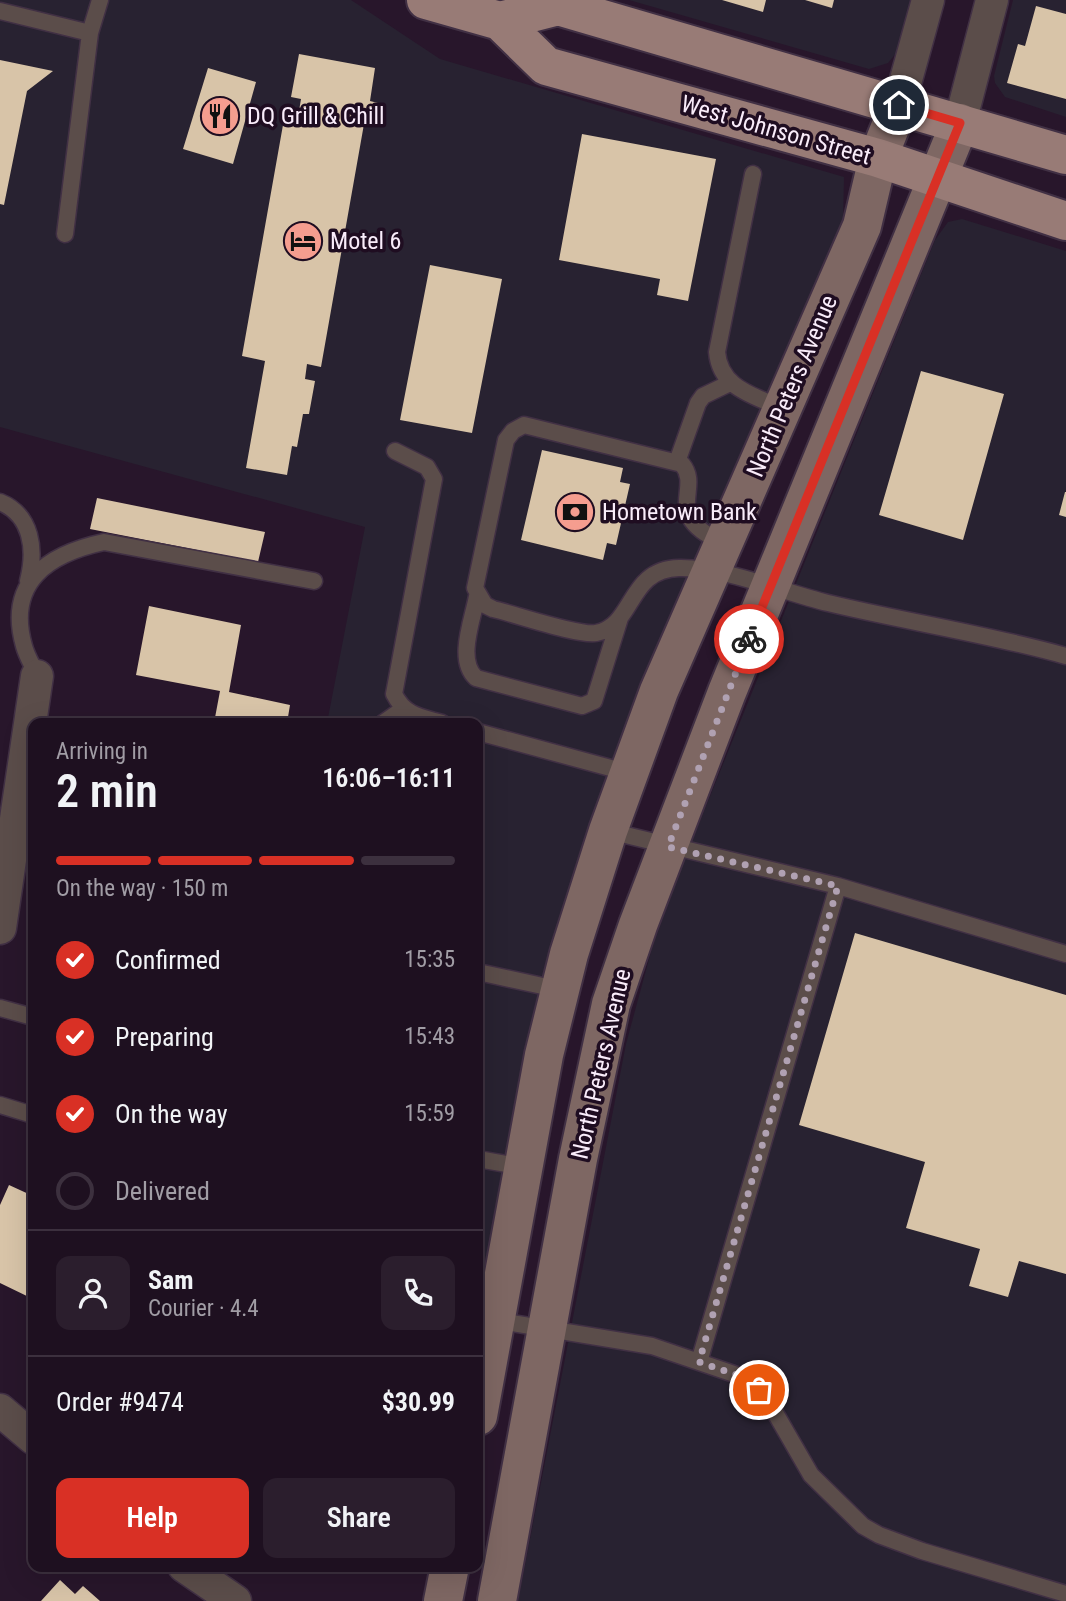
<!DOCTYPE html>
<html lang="en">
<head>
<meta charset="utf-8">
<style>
	body { margin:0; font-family:"Roboto Condensed",sans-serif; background:#2b1e2d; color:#f1f3f6; height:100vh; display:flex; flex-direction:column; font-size:26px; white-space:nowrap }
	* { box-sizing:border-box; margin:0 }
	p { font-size:23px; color:#a19da5 }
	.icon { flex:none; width:38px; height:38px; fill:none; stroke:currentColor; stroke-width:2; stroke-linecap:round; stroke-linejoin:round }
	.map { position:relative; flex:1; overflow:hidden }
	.side { position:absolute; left:28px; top:718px; width:455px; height:854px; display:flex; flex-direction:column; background:#1e1020; border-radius:14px; box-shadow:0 7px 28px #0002,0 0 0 2px #3c303e }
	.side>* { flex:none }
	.pin { position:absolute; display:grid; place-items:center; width:60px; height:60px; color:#fff; margin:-30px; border:4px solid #fff; border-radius:50%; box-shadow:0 2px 7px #0007 }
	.courier { position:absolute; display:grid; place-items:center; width:70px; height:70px; margin:-35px; border:5px solid #d93025; border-radius:50%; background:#fff; color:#222; box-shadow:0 2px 9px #0007 }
	.head em { font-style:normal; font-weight:600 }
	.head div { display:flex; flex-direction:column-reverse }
	.head { display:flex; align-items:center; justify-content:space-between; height:119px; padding:0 28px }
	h1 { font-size:46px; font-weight:600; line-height:52px }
	.bar { display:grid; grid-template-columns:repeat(4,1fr); gap:10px 7px; align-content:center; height:84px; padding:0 28px }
	.bar i { height:9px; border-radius:5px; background:#3c303e }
	.bar .selected { background:#d93025 }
	.bar p { grid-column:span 4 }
	.line { display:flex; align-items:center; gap:18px; padding:0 28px; border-top:2px solid #3c303e }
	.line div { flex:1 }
	.round { display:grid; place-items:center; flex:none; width:74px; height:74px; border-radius:14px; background:#2b1e2d }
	ol { padding:0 28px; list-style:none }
	li { display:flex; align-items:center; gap:21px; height:77px }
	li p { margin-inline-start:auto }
	li .icon { padding:7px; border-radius:50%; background:#d93025; color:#fff; stroke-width:4 }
	li:last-child { color:#a19da5 }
	li i { width:38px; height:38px; border:4px solid #3c303e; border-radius:50% }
	.cta { display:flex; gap:14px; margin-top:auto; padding:14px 28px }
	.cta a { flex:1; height:80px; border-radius:14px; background:#d93025; color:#fff; font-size:28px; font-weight:600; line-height:80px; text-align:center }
	.cta a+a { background:#2b1e2d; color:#f1f3f6 }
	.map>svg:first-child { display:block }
	.commercial { fill:#282231 }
	.building { fill:#d8c4a8 }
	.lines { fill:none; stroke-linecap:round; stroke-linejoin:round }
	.service-casing { stroke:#413044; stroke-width:19 }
	.minor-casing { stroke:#413044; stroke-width:35 }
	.secondary-casing { stroke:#413044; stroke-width:42 }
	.primary-casing { stroke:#413044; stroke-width:42 }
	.service { stroke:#5b4d4a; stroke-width:16 }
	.minor { stroke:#5b4d4a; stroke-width:32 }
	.secondary { stroke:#7e6763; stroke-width:38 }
	.primary { stroke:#987b76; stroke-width:38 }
	.done { stroke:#b0a1b2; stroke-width:7; stroke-dasharray:0 12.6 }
	.route { stroke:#d93025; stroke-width:9 }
	.labels { text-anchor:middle; stroke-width:7; stroke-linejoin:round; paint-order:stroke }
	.poi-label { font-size:24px; fill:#f9ecfa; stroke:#1f0d21; text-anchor:start }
	.street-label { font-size:24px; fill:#f9ecfa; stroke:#1f0d21 }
</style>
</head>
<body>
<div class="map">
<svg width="1066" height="1601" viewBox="0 0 1066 1601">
	<rect width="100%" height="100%" fill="#28162b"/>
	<path class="commercial" d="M0 0H351L440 59 844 177 843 224 659 691 478 1315V723H327L365 527 0 427Z
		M629 0H911L897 52 888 63 869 69Z
		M1013 0H1066V117L1005 97 995 83 994 76Z
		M962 219 1066 251V1601H518L626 1044 652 948 683 863 935 240 948 222Z"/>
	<path class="building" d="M722 0H766L763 12Z
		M805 0H834L832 8Z
		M1036 6 1066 14V99L1007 83 1018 44 1025 46Z
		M299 54 375 68 370 101 378 103 374 125 364 124 321 367 307 364 305 379 315 381 309 414H303L297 447 292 446 287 475 246 468 265 361 242 356 286 108 299 111 301 99 291 97Z
		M0 60 53 71 27 91 4 205 0 204Z
		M208 68 256 82 233 164 183 149Z
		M582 134 716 159 688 301 657 295 660 279 559 260Z
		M430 265 502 279 472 433 400 420Z
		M921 371 1004 394 963 540 879 515Z
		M542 450 623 468 620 482 630 484 616 545 607 543 603 560 521 540Z
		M1065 492H1066V517L1059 515Z
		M97 498 265 532 258 562 90 529Z
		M149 606 241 625 229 692 290 705 287 723H214L220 691 136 675Z
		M855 933 1066 995V1274L1019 1261 1008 1297 969 1286 980 1249 906 1228 925 1162 799 1125Z
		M9 1185 33 1196V1299L0 1283V1205Z
		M60 1580 75 1594 83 1586 100 1601H41Z"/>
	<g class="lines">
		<g class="service-casing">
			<path id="service" d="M0 11 90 33
				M753 174 717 352C720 388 753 395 781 408
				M65 234 90 33 100 0
				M395 451 427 467 434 479 394 694C405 716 421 717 442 723
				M677 462 698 403 703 396 730 383
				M0 502C32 515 36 550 28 581
				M724 543C660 516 703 489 682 464L524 425 513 431 506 440 475 588 485 605 493 609C515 614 578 636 596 633 635 626 627 569 679 568 726 567 782 592 828 603 907 622 988 634 1066 656
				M477 596C473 619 456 660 476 678L582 706 594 701 620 618
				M37 676C33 666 27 657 24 646 6 582 48 554 104 542L314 581
				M383 723 403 709
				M478 732 629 773
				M609 831 838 886 1066 954
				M478 972 561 990
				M0 1008 33 1017
				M0 1105 33 1115
				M478 1159 523 1167
				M493 1320 652 1346 737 1375 766 1397 811 1475 863 1526 879 1535 922 1551 1066 1594
				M699 1362 838 886"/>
		</g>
		<g class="minor-casing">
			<path id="minor" d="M899 105 928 0
				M960 123 992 0
				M0 928 37 676
				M0 1410 33 1438
				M184 1566 235 1601"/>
		</g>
		<g class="secondary-casing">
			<path id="secondary" d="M478 1416 544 1055 569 954 608 831 659 691 862 226 878 158 899 105
				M443 1601 450 1566
				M497 1601 578 1159 611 1004 638 925 727 692 960 123"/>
		</g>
		<g class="primary-casing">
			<path id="primary" d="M426 0 500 21 558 6 1066 155
				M500 21 546 66 878 158 1066 221"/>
		</g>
		<use href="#service" class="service"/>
		<use href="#minor" class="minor"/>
		<use href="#secondary" class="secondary"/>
		<use href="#primary" class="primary"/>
	</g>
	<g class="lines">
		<path class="done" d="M749 639 668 847 838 886 699 1362 737 1375 759 1390"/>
		<path class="route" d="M749 639 960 123 899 105"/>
	</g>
	<defs>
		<g id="restaurant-disc" transform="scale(2.0125)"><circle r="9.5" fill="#f59d8f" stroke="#1f0d21"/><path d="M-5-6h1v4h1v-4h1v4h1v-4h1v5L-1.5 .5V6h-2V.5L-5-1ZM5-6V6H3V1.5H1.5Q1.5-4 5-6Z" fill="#111"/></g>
		<g id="hotel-disc" transform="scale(2.0125)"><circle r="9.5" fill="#f59d8f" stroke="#1f0d21"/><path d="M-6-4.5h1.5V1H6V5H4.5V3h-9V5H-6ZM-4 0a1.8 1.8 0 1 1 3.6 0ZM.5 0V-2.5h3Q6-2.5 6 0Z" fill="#111"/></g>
		<g id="bank-disc" transform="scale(2.0125)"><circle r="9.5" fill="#f59d8f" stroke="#1f0d21"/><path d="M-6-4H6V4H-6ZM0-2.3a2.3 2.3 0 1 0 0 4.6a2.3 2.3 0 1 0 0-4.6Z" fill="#111"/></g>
	</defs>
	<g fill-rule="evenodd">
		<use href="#restaurant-disc" x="220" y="116"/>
		<use href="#hotel-disc" x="303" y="241"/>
		<use href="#bank-disc" x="575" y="512"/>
	</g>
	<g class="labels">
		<g class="poi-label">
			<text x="247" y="124">DQ Grill &amp; Chill</text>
			<text x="330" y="249">Motel 6</text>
			<text x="602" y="520">Hometown Bank</text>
		</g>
		<g class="street-label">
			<text transform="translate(776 130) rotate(16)" y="8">West Johnson Street</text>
			<text transform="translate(792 386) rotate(-67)" y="8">North Peters Avenue</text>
			<text transform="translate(601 1064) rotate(-77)" y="8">North Peters Avenue</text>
		</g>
	</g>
</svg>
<div class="pin" style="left:759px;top:1390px;background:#ea580c"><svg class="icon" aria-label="bag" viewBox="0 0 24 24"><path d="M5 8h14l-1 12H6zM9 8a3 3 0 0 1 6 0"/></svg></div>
<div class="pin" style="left:899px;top:105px;background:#1f2937"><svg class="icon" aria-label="home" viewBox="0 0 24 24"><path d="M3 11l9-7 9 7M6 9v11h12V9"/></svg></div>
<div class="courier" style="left:749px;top:639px"><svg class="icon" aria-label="bike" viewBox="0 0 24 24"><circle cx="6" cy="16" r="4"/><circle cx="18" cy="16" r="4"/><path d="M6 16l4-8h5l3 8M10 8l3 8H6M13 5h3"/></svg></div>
<section class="side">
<div class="head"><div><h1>2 min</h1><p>Arriving in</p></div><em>16:06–16:11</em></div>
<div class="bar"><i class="selected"></i><i class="selected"></i><i class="selected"></i><i></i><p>On the way · 150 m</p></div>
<ol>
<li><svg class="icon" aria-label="check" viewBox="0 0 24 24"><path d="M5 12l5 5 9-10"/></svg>Confirmed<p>15:35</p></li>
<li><svg class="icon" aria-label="check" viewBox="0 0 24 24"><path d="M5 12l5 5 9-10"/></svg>Preparing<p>15:43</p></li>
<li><svg class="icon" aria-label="check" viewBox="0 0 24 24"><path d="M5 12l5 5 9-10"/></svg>On the way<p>15:59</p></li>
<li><i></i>Delivered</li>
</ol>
<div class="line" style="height:126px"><a class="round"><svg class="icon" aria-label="person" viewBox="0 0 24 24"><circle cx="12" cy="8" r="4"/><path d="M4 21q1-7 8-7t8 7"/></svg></a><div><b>Sam</b><p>Courier · 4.4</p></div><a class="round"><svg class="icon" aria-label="phone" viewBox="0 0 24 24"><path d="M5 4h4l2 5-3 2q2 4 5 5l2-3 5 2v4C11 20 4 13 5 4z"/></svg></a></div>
<div class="line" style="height:91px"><div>Order #9474</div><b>$30.99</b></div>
<div class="cta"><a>Help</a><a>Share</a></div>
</section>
</div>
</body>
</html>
